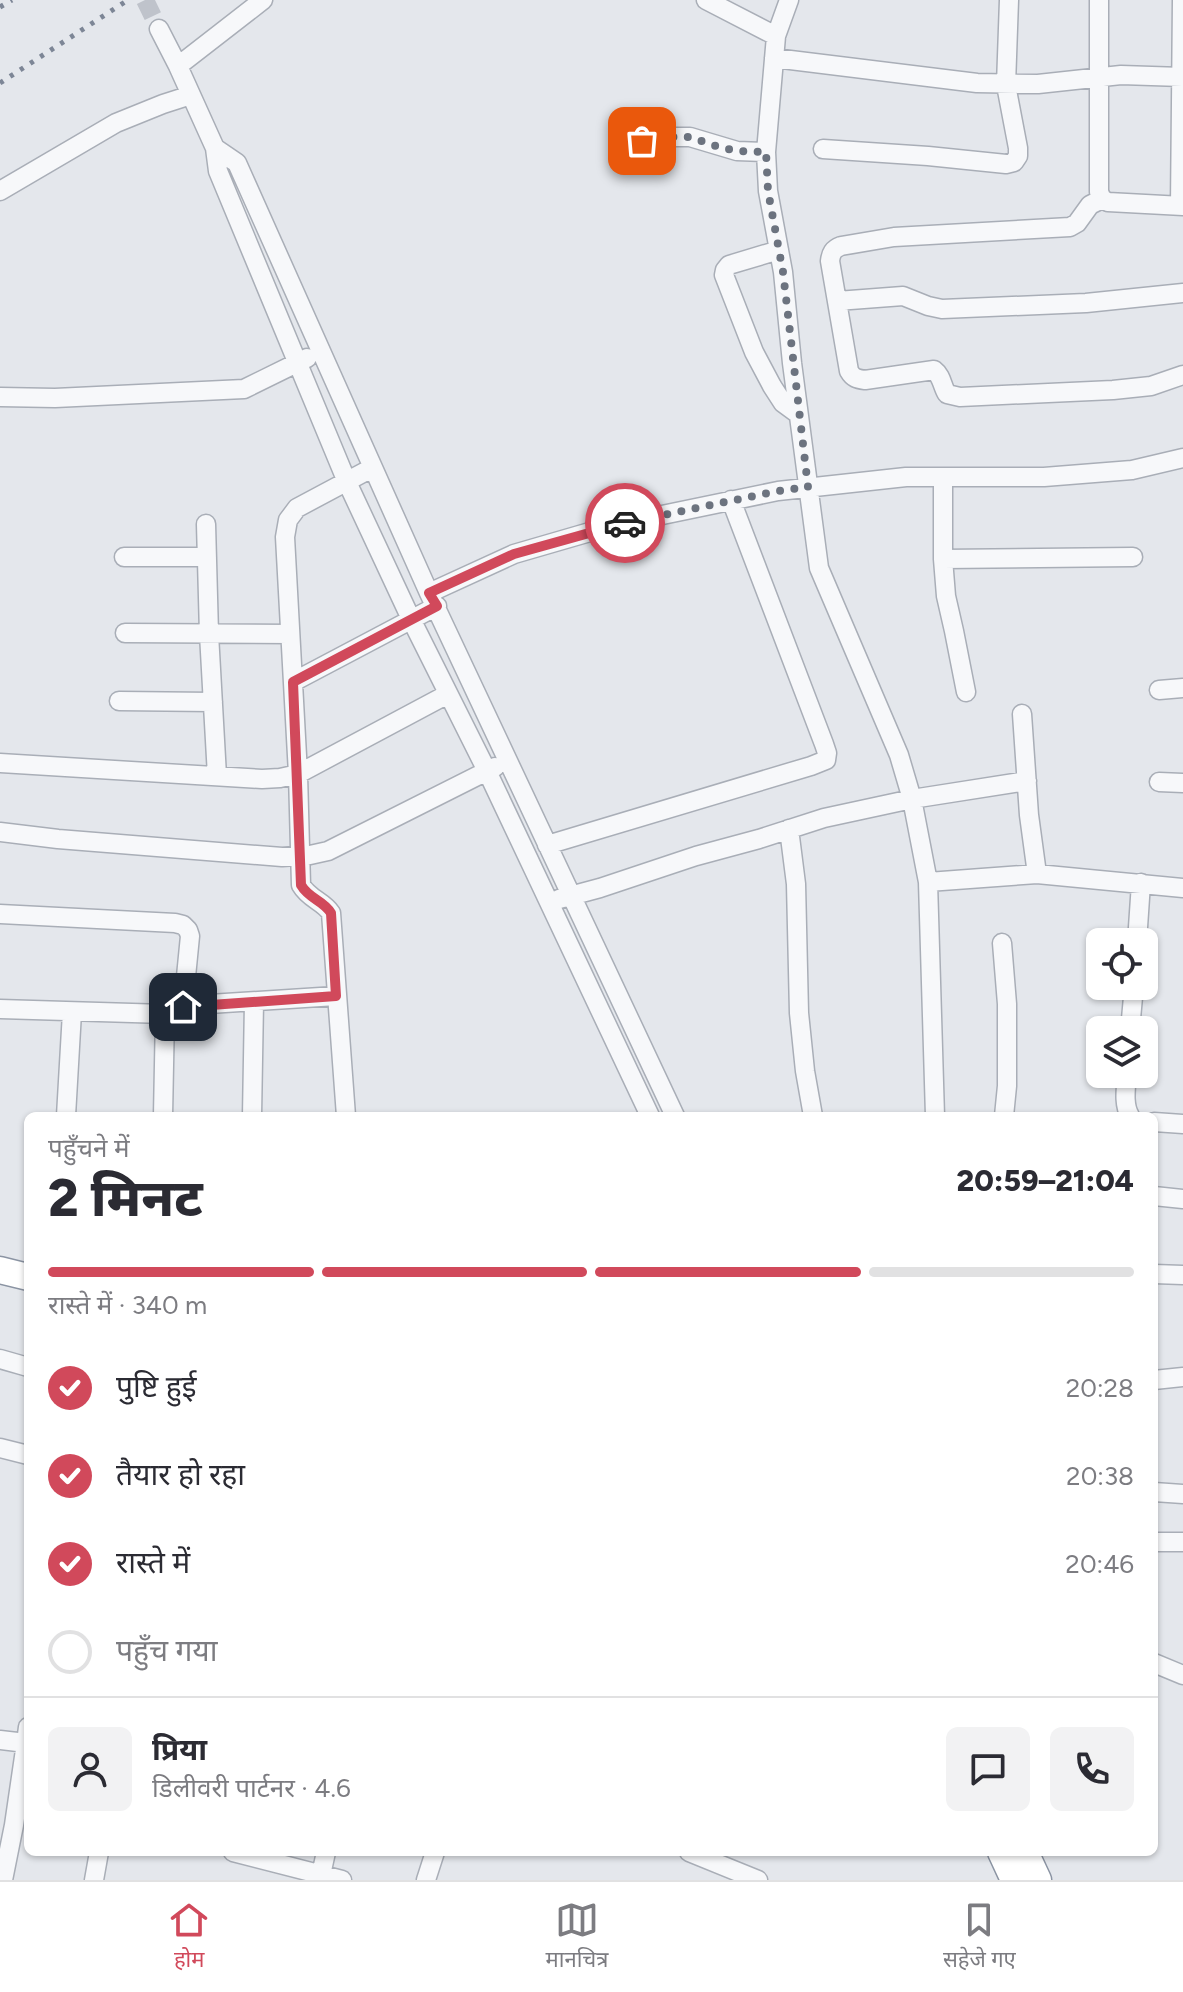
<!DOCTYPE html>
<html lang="hi">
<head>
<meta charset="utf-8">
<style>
	body { margin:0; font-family:Figtree,"Noto Sans Devanagari",sans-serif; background:#f2f2f3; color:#2b2b33; height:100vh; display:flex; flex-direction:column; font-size:30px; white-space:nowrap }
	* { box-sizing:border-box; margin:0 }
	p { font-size:26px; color:#7c7c81 }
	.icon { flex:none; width:44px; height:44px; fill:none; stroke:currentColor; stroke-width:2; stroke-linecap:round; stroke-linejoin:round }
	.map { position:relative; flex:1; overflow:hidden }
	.panel { position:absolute; left:24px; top:1112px; width:1134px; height:744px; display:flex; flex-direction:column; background:#fff; border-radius:12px; box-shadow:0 2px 6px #0004 }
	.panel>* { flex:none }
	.tools { position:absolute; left:1086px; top:928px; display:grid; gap:16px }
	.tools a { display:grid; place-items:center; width:72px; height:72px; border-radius:12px; background:#fff; box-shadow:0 2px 6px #0004; font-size:40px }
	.pin { position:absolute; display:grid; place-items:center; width:68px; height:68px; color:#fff; margin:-34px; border-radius:16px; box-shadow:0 4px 12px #0006 }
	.courier { position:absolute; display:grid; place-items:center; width:80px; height:80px; margin:-40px; border:6px solid #d1495b; border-radius:50%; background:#fff; color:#222; box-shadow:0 2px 10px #0007 }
	.head em { font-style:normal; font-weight:800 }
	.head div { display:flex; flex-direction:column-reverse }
	.head { display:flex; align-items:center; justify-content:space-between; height:136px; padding:0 24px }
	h1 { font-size:52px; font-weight:800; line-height:60px }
	.bar { display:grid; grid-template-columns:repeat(4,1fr); gap:12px 8px; align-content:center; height:96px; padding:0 24px }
	.bar i { height:10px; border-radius:6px; background:#e1e1e2 }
	.bar .selected { background:#d1495b }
	.bar p { grid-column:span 4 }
	.line { display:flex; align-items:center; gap:20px; padding:0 24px; border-top:2px solid #e1e1e2 }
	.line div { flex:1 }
	.round { display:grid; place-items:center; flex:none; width:84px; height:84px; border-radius:12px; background:#f2f2f3 }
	ol { padding:0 24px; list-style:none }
	li { display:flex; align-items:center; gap:24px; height:88px }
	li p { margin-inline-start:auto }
	li .icon { padding:8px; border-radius:50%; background:#d1495b; color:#fff; stroke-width:4 }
	li:last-child { color:#7c7c81 }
	li i { width:44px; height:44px; border:4px solid #e1e1e2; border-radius:50% }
	.tabs { display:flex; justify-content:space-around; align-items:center; height:112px; border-top:2px solid #e1e1e2; background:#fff; font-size:22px; color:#7c7c81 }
	.tabs a { display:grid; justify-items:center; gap:4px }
	.tabs .selected { color:#d1495b }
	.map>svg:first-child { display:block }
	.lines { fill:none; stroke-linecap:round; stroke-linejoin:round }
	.minor-tunnel { stroke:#bfc3cb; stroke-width:18; stroke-dasharray:18 9; stroke-linecap:butt }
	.minor-casing { stroke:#a9aeb7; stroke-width:21 }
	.highway-casing { stroke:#8b94a3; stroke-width:29 }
	.minor { stroke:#f7f8fa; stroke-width:18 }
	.highway { stroke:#fff; stroke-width:26 }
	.rail { stroke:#7d8696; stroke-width:5; stroke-dasharray:4 8; stroke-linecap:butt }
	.done { stroke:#6c737f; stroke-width:8; stroke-dasharray:0 14.4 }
	.route { stroke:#d1495b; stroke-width:10 }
</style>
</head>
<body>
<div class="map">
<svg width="1183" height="1880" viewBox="0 0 1183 1880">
	<rect width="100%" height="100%" fill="#e4e7ec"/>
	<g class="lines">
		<path class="minor-tunnel" d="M145 0 159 29"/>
		<g class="minor-casing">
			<path id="minor" d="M706 0 776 36
				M789 0 776 36 766 152 768 191 783 272 792 363 819 568 899 755 912 799 928 882 935 1116
				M1099 0V192L1102 199 1108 202 1183 206
				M159 29 178 66 215 148 218 171 347 482 411 619 487 771 650 1116
				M774 58 977 83 1038 84 1121 75 1182 77
				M178 66 263 0
				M642 141 674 137H690L737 151 766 152
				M215 148 237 163 429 593 675 1116
				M823 149 928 156 1006 164 1014 162 1018 156V148L1006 85 1009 0
				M0 191 116 123 163 104 191 95
				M1102 199 1090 205 1077 223 1070 227 894 237 841 246C833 249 831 253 830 261L849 371C853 378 857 379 865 380L934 370C942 376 942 386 947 394L960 397 1113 390 1151 386 1183 375
				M1180 206 1182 0
				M779 250 729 265 725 270 724 275 754 352 772 386 783 403 798 414
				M837 301 903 296 928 306 942 309 1086 303 1183 293
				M0 397 55 398 244 389 307 358
				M943 477V559L946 596 954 631 966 692
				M206 524 209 634 217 776
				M124 557H207
				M943 559 1133 557
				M429 593 514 554 614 525 778 491 906 477H1044L1132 470 1183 458
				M125 633 290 634
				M293 682 437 606
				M1159 690 1183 688
				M119 701 213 702
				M1022 714 1029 815 1037 874
				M0 763 262 779 280 778 298 774 448 694
				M1159 782 1183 783
				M789 829 796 884 799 1013 805 1071 813 1116
				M0 832 58 839 282 857 310 855 328 851 495 767
				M547 845 811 766 826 760 827 753 824 744 731 500
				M928 882 1037 874 1183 888
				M559 899 600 888 696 856 759 839 824 818 912 799 1027 781
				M0 914 175 923 183 925 188 930 190 936 183 1007
				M1137 942 1141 883
				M1002 943 1007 1004V1086L1004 1116
				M0 1009 165 1014 194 1005 336 996
				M1130 1030 1134 986
				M1127 1074C1126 1088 1123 1104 1130 1116
				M66 1116 72 1012
				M163 1116 165 1014
				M252 1116 254 1002
				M346 1116 331 913C323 901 309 899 301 885L298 774 285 537 288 520 297 508 372 468
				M1154 1122 1183 1124
				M1154 1196 1183 1199
				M1154 1274 1183 1275
				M0 1359 28 1367
				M1154 1380 1183 1377
				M0 1448 28 1455
				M1154 1492 1183 1494
				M1154 1542H1183
				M1154 1663 1183 1675
				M0 1740 26 1743 28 1727
				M233 1852 342 1880
				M689 1852 758 1880
				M321 1875 326 1852
				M3 1880 14 1825 26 1743
				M94 1880 99 1852
				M426 1880 435 1852"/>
		</g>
		<g class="highway-casing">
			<path id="highway" d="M0 1270 28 1277
				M1001 1852 1014 1880
				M1025 1852 1038 1880"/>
		</g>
		<use href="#minor" class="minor"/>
		<use href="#highway" class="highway"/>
		<path class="rail" d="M0 7 12 0
			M0 83 128 0"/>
	</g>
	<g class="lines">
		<path class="done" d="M625 523 778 491 808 487 783 272 768 191 766 152 737 151 719 147 690 137H674L642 141"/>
		<path class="route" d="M183 1007 336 996 331 913C323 900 309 899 301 885L293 682 437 606 429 593 514 554 625 523"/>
	</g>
</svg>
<div class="tools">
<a><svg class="icon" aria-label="locate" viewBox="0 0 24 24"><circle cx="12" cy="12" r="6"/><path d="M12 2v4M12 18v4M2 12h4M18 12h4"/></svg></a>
<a><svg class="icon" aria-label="layers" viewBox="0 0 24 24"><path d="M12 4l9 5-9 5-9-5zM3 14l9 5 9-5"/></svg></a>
</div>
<div class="pin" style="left:642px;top:141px;background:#ea580c"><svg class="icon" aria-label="bag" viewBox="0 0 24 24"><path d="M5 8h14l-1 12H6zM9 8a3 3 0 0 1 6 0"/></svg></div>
<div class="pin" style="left:183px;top:1007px;background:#1f2937"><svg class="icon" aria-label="home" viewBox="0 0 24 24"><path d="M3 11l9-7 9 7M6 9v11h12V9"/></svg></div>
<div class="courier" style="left:625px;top:523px"><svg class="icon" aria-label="car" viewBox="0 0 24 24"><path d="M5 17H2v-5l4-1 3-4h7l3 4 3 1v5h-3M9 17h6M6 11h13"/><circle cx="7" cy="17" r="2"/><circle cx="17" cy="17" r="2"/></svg></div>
<section class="panel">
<div class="head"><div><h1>2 मिनट</h1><p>पहुँचने में</p></div><em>20:59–21:04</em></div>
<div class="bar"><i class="selected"></i><i class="selected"></i><i class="selected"></i><i></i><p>रास्ते में · 340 m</p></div>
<ol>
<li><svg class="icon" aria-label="check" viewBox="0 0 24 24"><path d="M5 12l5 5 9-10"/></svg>पुष्टि हुई<p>20:28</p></li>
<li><svg class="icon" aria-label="check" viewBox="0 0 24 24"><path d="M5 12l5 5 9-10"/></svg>तैयार हो रहा<p>20:38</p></li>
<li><svg class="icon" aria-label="check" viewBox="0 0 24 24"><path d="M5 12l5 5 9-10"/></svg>रास्ते में<p>20:46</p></li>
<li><i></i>पहुँच गया</li>
</ol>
<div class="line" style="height:144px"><a class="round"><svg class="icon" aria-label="person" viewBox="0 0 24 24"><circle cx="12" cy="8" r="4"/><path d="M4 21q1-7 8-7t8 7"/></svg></a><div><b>प्रिया</b><p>डिलीवरी पार्टनर · 4.6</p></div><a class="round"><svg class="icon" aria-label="chat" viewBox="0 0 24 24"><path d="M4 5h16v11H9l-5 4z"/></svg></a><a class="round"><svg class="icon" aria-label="phone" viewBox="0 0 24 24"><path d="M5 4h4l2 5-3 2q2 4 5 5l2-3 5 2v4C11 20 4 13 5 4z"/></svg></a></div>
</section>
</div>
<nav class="tabs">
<a class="selected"><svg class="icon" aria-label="home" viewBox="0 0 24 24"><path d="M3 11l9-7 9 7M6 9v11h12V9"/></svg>होम</a>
<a><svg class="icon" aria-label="map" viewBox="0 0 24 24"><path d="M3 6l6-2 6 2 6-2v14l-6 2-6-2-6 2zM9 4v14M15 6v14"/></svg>मानचित्र</a>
<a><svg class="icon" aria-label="saved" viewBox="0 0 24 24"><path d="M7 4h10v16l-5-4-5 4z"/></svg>सहेजे गए</a>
</nav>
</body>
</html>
